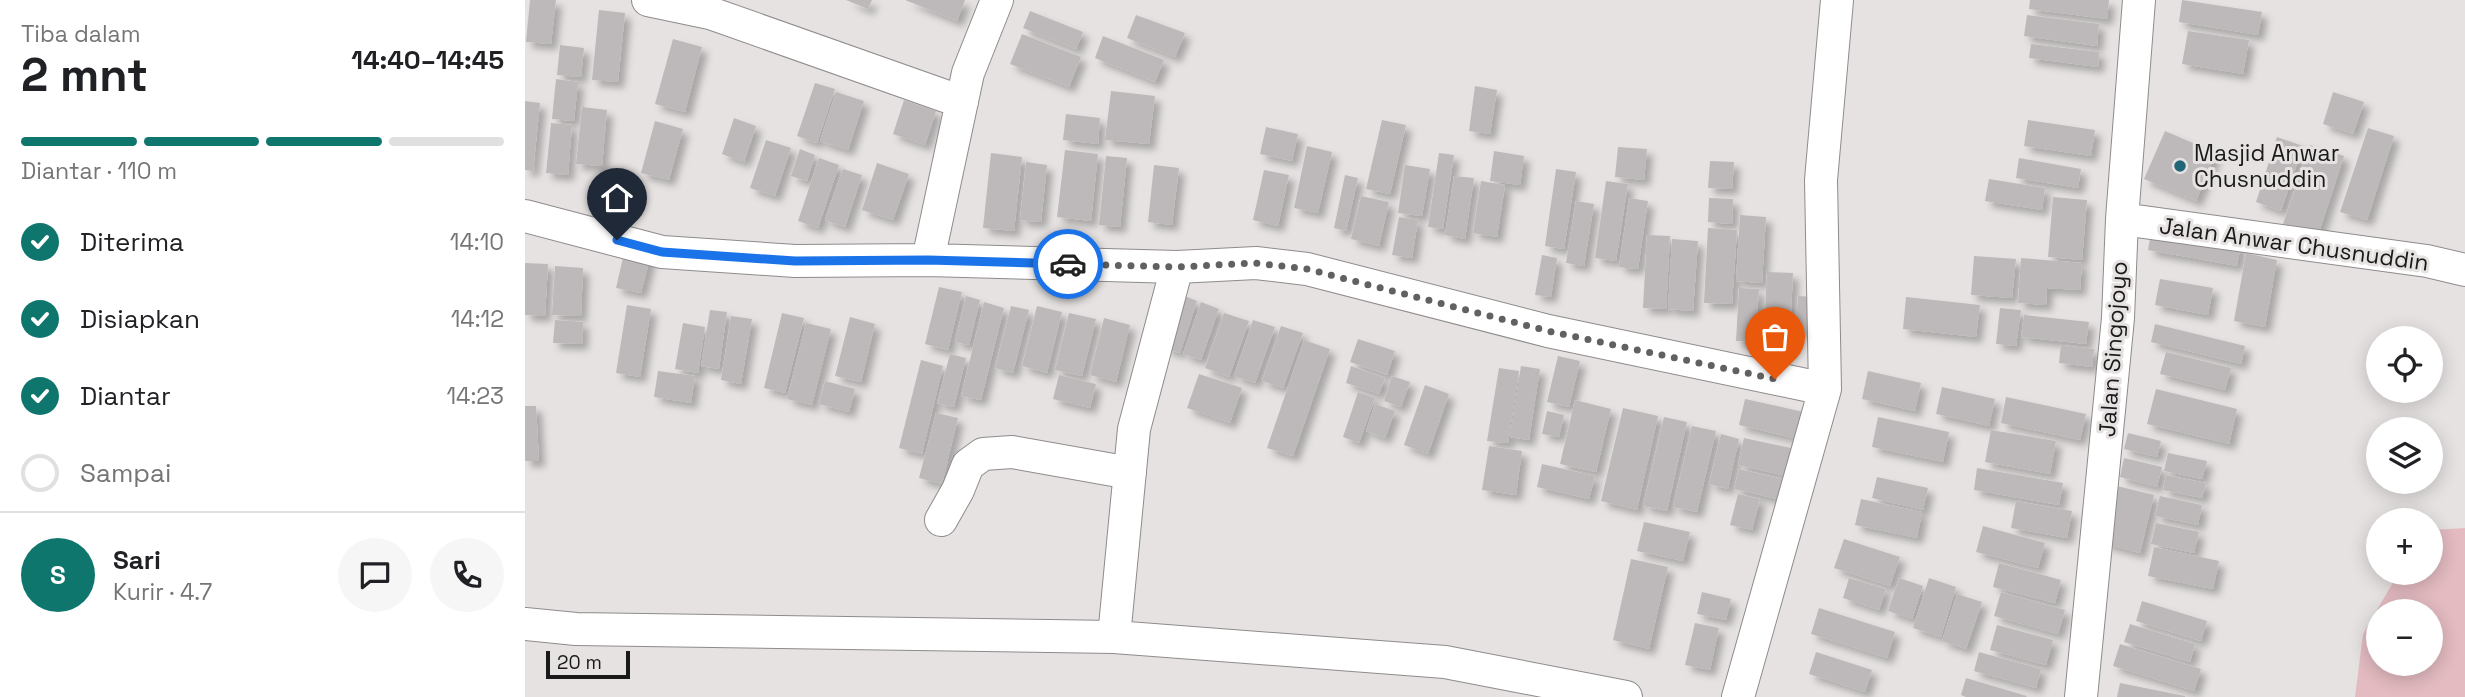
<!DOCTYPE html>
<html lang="id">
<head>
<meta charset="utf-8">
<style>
	body { margin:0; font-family:"Space Grotesk",sans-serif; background:#f6f6f6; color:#202124; height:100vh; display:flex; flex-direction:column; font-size:26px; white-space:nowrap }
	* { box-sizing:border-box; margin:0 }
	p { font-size:23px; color:#757577 }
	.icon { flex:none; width:38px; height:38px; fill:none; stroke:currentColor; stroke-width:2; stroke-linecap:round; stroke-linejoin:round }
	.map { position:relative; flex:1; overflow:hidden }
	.side { display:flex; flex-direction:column; background:#fff; width:525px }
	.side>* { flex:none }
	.buttons { position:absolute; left:1841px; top:326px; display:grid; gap:14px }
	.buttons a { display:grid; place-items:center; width:77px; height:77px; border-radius:50%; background:#fff; box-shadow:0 4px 18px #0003; font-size:35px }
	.scale { position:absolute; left:21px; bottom:18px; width:84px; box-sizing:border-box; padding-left:7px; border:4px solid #1b1a1a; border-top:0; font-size:19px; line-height:24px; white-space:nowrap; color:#1b1a1a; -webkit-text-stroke:5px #e6e2e2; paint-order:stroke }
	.pin { position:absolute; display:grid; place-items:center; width:60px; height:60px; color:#fff; margin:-72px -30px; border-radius:50% 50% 50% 0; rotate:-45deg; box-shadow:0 0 7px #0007 }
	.pin .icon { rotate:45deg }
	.courier { position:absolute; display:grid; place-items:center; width:70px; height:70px; margin:-35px; border:5px solid #1a73e8; border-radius:50%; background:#fff; color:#222; box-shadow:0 2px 9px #0007 }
	.summary em { font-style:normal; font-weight:700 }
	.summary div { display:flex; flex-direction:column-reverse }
	.summary { display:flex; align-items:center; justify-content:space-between; height:119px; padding:0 21px }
	h1 { font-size:46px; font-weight:700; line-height:52px }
	.bar { display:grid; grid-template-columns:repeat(4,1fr); gap:10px 7px; align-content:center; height:84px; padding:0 21px }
	.bar i { height:9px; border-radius:5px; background:#e0e0e0 }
	.bar .current { background:#0f766e }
	.bar p { grid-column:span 4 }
	.line { display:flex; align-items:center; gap:18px; padding:0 21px; border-top:2px solid #e0e0e0 }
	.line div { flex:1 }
	.round { display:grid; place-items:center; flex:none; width:74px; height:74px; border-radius:37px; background:#f6f6f6 }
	ol { padding:0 21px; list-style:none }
	li { display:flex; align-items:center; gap:21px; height:77px }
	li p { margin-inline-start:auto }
	li .icon { padding:7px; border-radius:50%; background:#0f766e; color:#fff; stroke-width:4 }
	li:last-child { color:#757577 }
	li i { width:38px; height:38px; border:4px solid #e0e0e0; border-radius:50% }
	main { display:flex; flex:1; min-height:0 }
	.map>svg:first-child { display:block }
	.green { fill:#e3bbc1; fill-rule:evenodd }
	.building { fill:#bdb9ba; filter:url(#shadow) }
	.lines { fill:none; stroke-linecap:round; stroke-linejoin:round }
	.minor-casing { stroke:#8f8b8c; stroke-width:34 }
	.minor { stroke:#fff; stroke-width:32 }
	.done { stroke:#626060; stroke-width:7; stroke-dasharray:0 12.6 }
	.route { stroke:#1a73e8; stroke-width:9 }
	.poi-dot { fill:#216677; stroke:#e6e2e2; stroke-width:2.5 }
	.labels { text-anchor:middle; stroke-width:6; stroke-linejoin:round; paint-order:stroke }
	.poi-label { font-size:23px; fill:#1b1a1a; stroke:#e6e2e2; text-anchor:start }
	.street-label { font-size:23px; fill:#1b1a1a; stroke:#e6e2e2 }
</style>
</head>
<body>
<main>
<section class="side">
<div class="summary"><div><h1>2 mnt</h1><p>Tiba dalam</p></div><em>14:40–14:45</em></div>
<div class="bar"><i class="current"></i><i class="current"></i><i class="current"></i><i></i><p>Diantar · 110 m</p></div>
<ol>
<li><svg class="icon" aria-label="check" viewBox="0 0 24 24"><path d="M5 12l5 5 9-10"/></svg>Diterima<p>14:10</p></li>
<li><svg class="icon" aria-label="check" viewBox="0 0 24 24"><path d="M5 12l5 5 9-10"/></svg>Disiapkan<p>14:12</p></li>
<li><svg class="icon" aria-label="check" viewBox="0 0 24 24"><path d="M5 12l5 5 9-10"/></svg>Diantar<p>14:23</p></li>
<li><i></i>Sampai</li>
</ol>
<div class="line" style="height:126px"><b class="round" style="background:#0f766e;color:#fff">S</b><div><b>Sari</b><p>Kurir · 4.7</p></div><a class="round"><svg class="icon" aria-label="chat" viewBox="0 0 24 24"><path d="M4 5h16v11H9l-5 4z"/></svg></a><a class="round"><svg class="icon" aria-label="phone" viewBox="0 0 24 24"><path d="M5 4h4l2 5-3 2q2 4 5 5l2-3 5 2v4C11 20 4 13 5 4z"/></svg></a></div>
</section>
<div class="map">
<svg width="1940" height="697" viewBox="0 0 1940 697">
	<defs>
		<filter id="shadow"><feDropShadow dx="6" dy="6" stdDeviation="3.5" flood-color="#0004"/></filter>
	</defs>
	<rect width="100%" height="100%" fill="#e6e2e2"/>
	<path class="green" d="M1940 528V697H1830L1838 634 1874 572H1906V530ZM1853 611H1906V663H1853Z"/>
	<path class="building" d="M5 0H31L26 44 1 42Z
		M321 0H347L343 9Z
		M380 0H440L432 21Z
		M1505 0H1584L1582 19 1504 9Z
		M1657 0 1737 12 1733 35 1654 22Z
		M74 10 100 13 93 82 67 80Z
		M505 11 558 32 551 49 498 28Z
		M611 15 660 33 650 57 602 38Z
		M1502 15 1574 24 1572 46 1499 36Z
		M1663 31 1724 40 1718 74 1657 64Z
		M497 34 556 57 544 87 485 64Z
		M578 36 639 60 630 82 570 58Z
		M148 39 177 47 160 112 130 104Z
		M1506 44 1574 52 1573 67 1504 58Z
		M35 45 59 48 56 77 32 75Z
		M31 79 53 82 49 121 27 119Z
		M290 83 310 89 292 143 272 136Z
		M950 86 972 90 965 134 944 131Z
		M586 91 630 96 624 144 580 140Z
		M311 92 339 101 323 150 295 141Z
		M1808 92 1839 102 1828 134 1798 124Z
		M379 100 411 111 400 145 368 134Z
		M0 101 15 103 8 171 0 170Z
		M57 107 82 110 77 166 51 164Z
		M541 114 575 118 573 144 538 140Z
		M209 118 231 126 219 162 197 154Z
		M857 120 881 125 865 194 841 189Z
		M1503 120 1570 130 1566 156 1499 146Z
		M130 121 158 129 144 180 116 173Z
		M26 123 47 125 43 175 21 173Z
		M741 127 773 134 767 161 735 154Z
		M1843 128 1869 136 1842 220 1815 212Z
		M1640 131 1691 153 1671 201 1619 179Z
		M1752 137 1778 146 1756 211 1731 202Z
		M241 140 266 148 250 196 225 188Z
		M1785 145 1819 156 1793 235 1758 224Z
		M782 146 807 152 793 213 769 208Z
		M1093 147 1122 149 1119 180 1090 177Z
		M275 149 290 155 282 181 266 176Z
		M540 150 573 154 566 221 532 217Z
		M969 151 999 156 995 185 965 181Z
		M466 153 497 157 489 231 458 228Z
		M914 153 929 155 918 229 903 227Z
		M581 156 602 158 595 227 574 225Z
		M294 158 314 165 293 228 273 221Z
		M1494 158 1556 169 1553 188 1491 178Z
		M1185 161 1209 162 1207 189 1183 188Z
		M501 162 522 165 516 222 495 220Z
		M352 163 384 174 368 220 337 210Z
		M629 165 654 168 647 225 623 222Z
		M880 165 905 169 897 216 873 213Z
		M318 169 337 175 320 227 300 220Z
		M1031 169 1051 172 1039 249 1020 246Z
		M739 170 764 175 753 226 728 220Z
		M820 175 833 178 821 231 809 228Z
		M929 176 949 178 940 239 920 235Z
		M1464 179 1520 188 1517 210 1460 201Z
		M956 181 980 185 972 237 948 233Z
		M1081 181 1103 184 1091 261 1070 258Z
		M836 196 864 202 854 246 826 239Z
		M1528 197 1562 200 1557 260 1523 257Z
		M1104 198 1123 201 1113 269 1094 267Z
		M1184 198 1208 199 1207 224 1183 222Z
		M1051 201 1069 204 1059 266 1041 263Z
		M1215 215 1241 217 1237 283 1211 281Z
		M874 217 893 220 887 258 867 255Z
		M1183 228 1212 230 1207 304 1179 303Z
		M1627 228 1716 244 1712 266 1623 250Z
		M1122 235 1145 236 1141 309 1118 308Z
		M1147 239 1173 241 1168 311 1143 309Z
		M100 249 126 254 116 293 91 288Z
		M1721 253 1752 260 1740 327 1709 321Z
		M1017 255 1032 258 1026 297 1010 295Z
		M1449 256 1491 259 1487 298 1446 295Z
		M1496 258 1557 263 1555 290 1522 288 1521 305 1493 303Z
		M0 263 23 264 20 316 0 315Z
		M30 266 58 268 56 316 27 315Z
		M1242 272 1268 273 1265 333 1239 331Z
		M1635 279 1688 288 1683 315 1630 305Z
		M414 287 437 292 423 350 400 344Z
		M1214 288 1234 289 1230 342 1211 341Z
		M657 295 672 301 655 353 639 348Z
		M441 296 455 300 444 345 430 342Z
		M1273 296 1290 297 1288 332 1271 331Z
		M1381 297 1455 305 1451 337 1378 329Z
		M459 302 479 308 456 400 436 396Z
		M676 302 694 309 676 360 658 354Z
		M102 305 126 309 115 377 91 373Z
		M486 306 504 310 488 373 470 368Z
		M512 306 537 312 522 373 497 366Z
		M1475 308 1496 310 1491 346 1471 344Z
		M185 310 202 312 194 369 176 366Z
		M257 313 279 318 260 393 239 388Z
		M544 313 571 319 557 376 530 370Z
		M699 313 724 321 704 377 680 368Z
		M1499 315 1564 322 1561 344 1496 337Z
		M206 316 227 319 216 384 196 380Z
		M325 317 350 324 336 382 310 376Z
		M579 318 605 325 591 382 565 375Z
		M30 320 58 322 57 344 28 343Z
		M728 320 750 327 730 383 709 376Z
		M158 323 180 327 173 373 150 369Z
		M281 323 306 329 287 405 262 399Z
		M1630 324 1720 346 1716 364 1626 342Z
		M756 326 778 333 758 388 737 381Z
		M833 339 870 351 862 375 825 362Z
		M779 340 805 349 768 456 742 448Z
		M1536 345 1569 349 1567 367 1534 363Z
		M1641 352 1706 368 1700 390 1635 374Z
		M425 354 441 358 429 407 412 403Z
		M1033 356 1055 361 1044 407 1022 402Z
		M396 360 418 366 397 454 374 448Z
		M826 366 860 378 854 394 821 383Z
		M996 366 1015 369 1004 440 985 437Z
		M974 368 994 371 983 443 962 441Z
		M133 371 170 376 166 403 129 397Z
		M1343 371 1396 383 1390 411 1337 399Z
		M674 374 717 388 705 423 662 408Z
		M534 375 571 384 565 408 528 399Z
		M867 376 885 382 876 407 859 401Z
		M300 381 330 389 324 412 294 404Z
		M900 385 924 394 903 454 879 445Z
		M1417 387 1470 399 1464 426 1411 414Z
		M1631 389 1712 409 1704 444 1622 424Z
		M833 392 850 398 834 443 818 437Z
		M1481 397 1561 414 1555 440 1476 423Z
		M1220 399 1283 413 1277 440 1214 425Z
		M1050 400 1086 409 1071 472 1035 464Z
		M850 404 870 411 860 438 841 431Z
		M0 406H11L14 461H0Z
		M1098 408 1133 416 1112 510 1076 501Z
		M1022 411 1039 415 1034 437 1017 434Z
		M411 413 433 418 417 484 394 478Z
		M1139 417 1162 422 1142 511 1118 506Z
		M1353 417 1424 432 1418 462 1347 447Z
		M1167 426 1191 431 1172 512 1148 507Z
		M1466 430 1531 441 1525 474 1460 462Z
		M1603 433 1636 441 1632 457 1599 449Z
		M1196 434 1214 439 1203 489 1184 484Z
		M1219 438 1271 449 1265 477 1213 465Z
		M964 446 997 451 991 495 957 490Z
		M1643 453 1682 461 1677 479 1639 471Z
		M1599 458 1637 467 1632 487 1595 477Z
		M1017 464 1070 476 1064 499 1012 487Z
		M1452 468 1538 483 1534 505 1449 490Z
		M1214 469 1266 481 1261 501 1209 489Z
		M1641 475 1681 483 1677 498 1638 490Z
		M1352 477 1403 488 1398 510 1347 498Z
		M1592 486 1629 495 1615 553 1578 543Z
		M1213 494 1235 499 1227 530 1205 525Z
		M1635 496 1677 505 1673 525 1630 516Z
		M1336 499 1397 512 1392 538 1330 525Z
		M1491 501 1547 511 1542 538 1486 528Z
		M1119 522 1165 532 1158 561 1112 551Z
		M1631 523 1674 532 1669 553 1626 544Z
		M1458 526 1520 543 1513 568 1451 552Z
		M1319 539 1375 557 1365 586 1309 568Z
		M1629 547 1694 561 1688 589 1623 576Z
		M1106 559 1143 567 1124 649 1088 640Z
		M1474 563 1536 580 1530 603 1468 587Z
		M1324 578 1361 589 1354 610 1318 598Z
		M1374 578 1398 586 1387 619 1363 611Z
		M1404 578 1431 587 1416 637 1388 628Z
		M1177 592 1206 599 1201 620 1172 614Z
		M1476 592 1540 610 1533 634 1469 616Z
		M1432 594 1457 602 1441 649 1417 641Z
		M1617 601 1682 621 1676 641 1611 621Z
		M1294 608 1370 632 1362 658 1286 634Z
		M1170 623 1194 628 1185 670 1160 665Z
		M1605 624 1670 644 1665 662 1599 642Z
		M1472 625 1528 640 1521 665 1465 650Z
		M1595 644 1676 669 1669 691 1588 666Z
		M1291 652 1347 670 1340 692 1284 674Z
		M1454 652 1516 669 1511 688 1449 671Z
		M1441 678 1502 696 1501 697H1441L1436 695Z
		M1595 683 1660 696V697H1592Z"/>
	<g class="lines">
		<g class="minor-casing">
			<path id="minor" d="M123 0 185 13 437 102
				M0 216 137 252 270 261 403 260 652 267 731 263 782 269 1023 331 1300 389
				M1597 219 1902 261 1940 270
				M403 260 443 73 472 0
				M652 267 609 429 589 637 920 662 1101 697
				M416 520 433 490 443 465 458 454 487 452 605 473
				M0 624 51 629 589 637
				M1213 697 1300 389 1296 180 1312 0
				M1556 697 1593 318 1597 219 1614 0"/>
		</g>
		<use href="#minor" class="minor"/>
	</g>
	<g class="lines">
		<path class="done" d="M543 264 652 267 730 263 782 269 1023 331 1250 379"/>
		<path class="route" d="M92 240 137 252 270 261 403 260 543 264"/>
	</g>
	<circle class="poi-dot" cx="1655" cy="166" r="7"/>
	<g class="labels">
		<g class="poi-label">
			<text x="1669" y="161">Masjid Anwar<tspan x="1669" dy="26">Chusnuddin</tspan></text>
		</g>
		<g class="street-label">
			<text transform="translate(1769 244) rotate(8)" y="8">Jalan Anwar Chusnuddin</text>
			<text transform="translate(1588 349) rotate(-86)" y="8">Jalan Singojoyo</text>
		</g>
	</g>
</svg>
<div class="buttons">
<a><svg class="icon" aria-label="locate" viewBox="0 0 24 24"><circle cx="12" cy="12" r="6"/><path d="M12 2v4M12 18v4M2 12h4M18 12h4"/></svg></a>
<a><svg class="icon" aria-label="layers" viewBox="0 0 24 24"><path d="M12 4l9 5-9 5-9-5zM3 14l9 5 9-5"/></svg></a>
<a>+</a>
<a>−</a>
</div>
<div class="scale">20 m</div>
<div class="pin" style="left:1250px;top:379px;background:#ea580c"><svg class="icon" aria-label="bag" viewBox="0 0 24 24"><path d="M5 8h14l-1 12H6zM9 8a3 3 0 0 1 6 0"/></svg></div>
<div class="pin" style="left:92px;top:240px;background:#1f2937"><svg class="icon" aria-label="home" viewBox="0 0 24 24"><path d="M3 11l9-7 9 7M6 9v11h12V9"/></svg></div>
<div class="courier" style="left:543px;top:264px"><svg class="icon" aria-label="car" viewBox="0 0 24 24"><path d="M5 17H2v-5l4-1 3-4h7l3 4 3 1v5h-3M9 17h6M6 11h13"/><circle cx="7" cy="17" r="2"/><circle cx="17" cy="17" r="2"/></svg></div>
</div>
</main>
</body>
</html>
